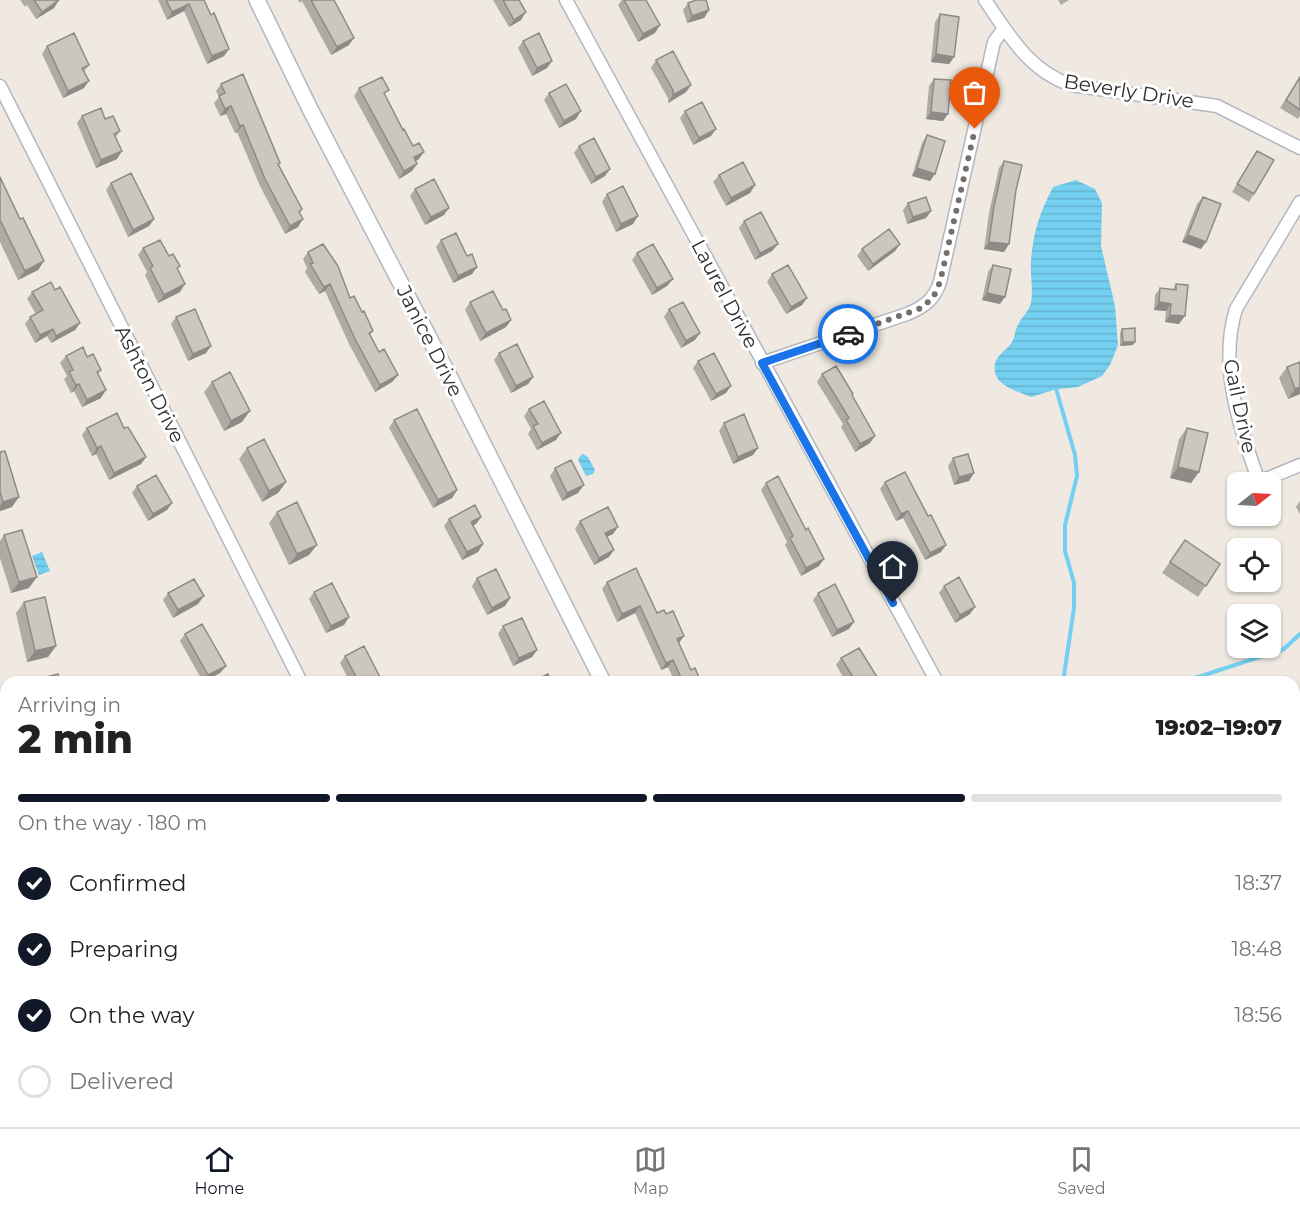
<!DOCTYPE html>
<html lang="en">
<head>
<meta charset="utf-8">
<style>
	body { margin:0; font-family:Montserrat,sans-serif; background:#f2f2f2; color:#222; height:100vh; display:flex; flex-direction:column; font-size:22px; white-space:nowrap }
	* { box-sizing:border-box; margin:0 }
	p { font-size:20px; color:#767676 }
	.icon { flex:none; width:33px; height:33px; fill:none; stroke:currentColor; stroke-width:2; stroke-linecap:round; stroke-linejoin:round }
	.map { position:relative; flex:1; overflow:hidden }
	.drawer { position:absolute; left:0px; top:676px; width:1300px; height:452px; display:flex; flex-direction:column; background:#fff; border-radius:18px 18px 0 0; box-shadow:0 2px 4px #0004 }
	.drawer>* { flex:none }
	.needle { width:39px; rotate:72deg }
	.buttons { position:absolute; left:1227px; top:472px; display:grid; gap:12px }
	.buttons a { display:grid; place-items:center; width:54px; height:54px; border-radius:9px; background:#fff; box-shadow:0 2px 4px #0004; font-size:30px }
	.pin { position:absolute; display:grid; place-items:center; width:51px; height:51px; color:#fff; margin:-62px -26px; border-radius:50% 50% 50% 0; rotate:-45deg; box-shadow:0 0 6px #0007 }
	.pin .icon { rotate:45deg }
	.courier { position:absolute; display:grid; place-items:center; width:60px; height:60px; margin:-30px; border:4px solid #1a73e8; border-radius:50%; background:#fff; color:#222; box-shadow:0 2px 8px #0007 }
	.head em { font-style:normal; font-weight:800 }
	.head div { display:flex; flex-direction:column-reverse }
	.head { display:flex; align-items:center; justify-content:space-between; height:102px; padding:0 18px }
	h1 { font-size:39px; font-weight:800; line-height:45px }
	.bar { display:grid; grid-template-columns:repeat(4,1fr); gap:9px 6px; align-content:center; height:72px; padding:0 18px }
	.bar i { height:8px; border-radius:4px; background:#e0e0e0 }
	.bar .on { background:#111827 }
	.bar p { grid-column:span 4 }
	ol { padding:0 18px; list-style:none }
	li { display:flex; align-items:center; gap:18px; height:66px }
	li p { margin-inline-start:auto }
	li .icon { padding:6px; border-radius:50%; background:#111827; color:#fff; stroke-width:4 }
	li:last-child { color:#767676 }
	li i { width:33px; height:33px; border:3px solid #e0e0e0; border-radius:50% }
	.tabs { display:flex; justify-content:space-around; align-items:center; height:84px; border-top:2px solid #e0e0e0; background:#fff; font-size:16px; color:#767676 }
	.tabs a { display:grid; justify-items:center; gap:3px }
	.tabs .on { color:#111827 }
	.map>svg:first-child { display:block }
	.water { fill:url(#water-rules) }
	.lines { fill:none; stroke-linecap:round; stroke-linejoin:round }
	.stream { stroke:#75cff0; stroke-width:4 }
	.minor-casing { stroke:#b4b7c1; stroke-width:15 }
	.tertiary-casing { stroke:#b4b7c1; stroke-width:18 }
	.minor { stroke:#fff; stroke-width:12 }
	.tertiary { stroke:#fff; stroke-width:15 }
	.wall { fill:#afaba4 }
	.shaded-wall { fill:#8e8b86 }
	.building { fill:#cbc7bf; stroke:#8e8b86; stroke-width:1.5 }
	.done { stroke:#726f6d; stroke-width:6; stroke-dasharray:0 10.8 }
	.route { stroke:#1a73e8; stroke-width:8 }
	.labels { text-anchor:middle; stroke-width:6; stroke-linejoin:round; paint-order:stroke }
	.street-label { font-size:20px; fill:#2e2e2e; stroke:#fff }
</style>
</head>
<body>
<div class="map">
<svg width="1300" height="1127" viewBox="0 0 1300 1127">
	<defs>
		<pattern id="water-rules" width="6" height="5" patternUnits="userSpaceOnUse" patternTransform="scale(1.5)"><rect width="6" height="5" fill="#75cff0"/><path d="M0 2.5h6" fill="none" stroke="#66b2ce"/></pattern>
	</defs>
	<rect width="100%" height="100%" fill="#efe9e1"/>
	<path class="water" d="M1076 180 1095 189 1102 203 1101 246 1115 306 1118 345 1110 365 1102 376 1078 387 1059 389 1057 392 1054 390 1031 397C1019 392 997 386 995 372 992 356 1006 352 1012 342 1015 337 1015 330 1018 325 1021 318 1027 313 1030 306 1034 297 1030 272 1031 261 1033 232 1040 212 1053 187Z
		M583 454 588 457 595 470 593 474 586 476 578 460 580 456Z
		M42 552 50 571 39 575 32 556Z"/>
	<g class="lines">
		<path class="stream" d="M1057 392 1075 455 1077 476 1065 525V551L1074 583V608L1063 682
			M1183 682 1284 649 1300 634
			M651 1127 660 1122"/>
		<g class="minor-casing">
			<path id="minor" d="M566 0 937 682
				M985 0C1009 35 1029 71 1071 85L1217 106 1300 148
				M0 86 301 682
				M1300 202 1236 309C1218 366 1240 428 1259 482L1300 465
				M762 363 907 314C924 307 934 300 940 282L994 42 1004 28
				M0 838 6 868
				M57 1122 58 1127
				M1181 1122V1127
				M175 1127 183 1122"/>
		</g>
		<g class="tertiary-casing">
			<path id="tertiary" d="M257 0 311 111 449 376 603 682
				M834 1127 842 1122"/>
		</g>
		<use href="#minor" class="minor"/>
		<use href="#tertiary" class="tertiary"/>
	</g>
	<path class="wall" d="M20 0H58L54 8 36 19 27 5 25 7Z
		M158 0H204L229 49 224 56 207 64 184 11 167 20Z
		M298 0H334L349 45 331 55 302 1 300 3Z
		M493 0H519L521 20 509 27Z
		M622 0H646L655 33 638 42 618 5Z
		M1058 0H1069L1061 5Z
		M688 3 709 10 704 18 687 23 683 10Z
		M940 14 954 57 949 64 931 62 935 22Z
		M523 41 552 61 547 68 532 76 518 48Z
		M47 46 89 65 84 72V88L63 98 42 54Z
		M656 60 691 85 686 92 668 103V98L651 68Z
		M1300 77V116L1298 119 1280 108Z
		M934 79 943 121 926 119 929 86Z
		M221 84 279 165 302 209 300 212 298 227 285 234 260 186 237 132 235 133 226 114 220 116 214 103 219 97 216 91Z
		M359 88 385 95 403 130 419 159 415 161 412 171 399 179 354 96Z
		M549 93 576 119 559 128 544 100Z
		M685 111 711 136 693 145 680 118Z
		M82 116 105 119 120 131 116 137 117 159 96 168 77 123Z
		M927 135 930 181 912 176 922 143Z
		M579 146 605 176 591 184 574 153Z
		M1257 151 1254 194 1249 202 1232 192Z
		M1004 161 1016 190 1009 244 1004 252 984 249 989 213 999 168Z
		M719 175 755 185 750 193 726 206 713 182Z
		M0 177 20 219 44 261 38 270 18 280 0 242Z
		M111 183 154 219 149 226 128 237 106 190Z
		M415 189 444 215 425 225 410 196Z
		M607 194 633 224 616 232 602 202Z
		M1203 197 1201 249 1182 242 1197 204Z
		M908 203 931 211 926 218 907 224 903 210Z
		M744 221 778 244 772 251 755 260 739 228Z
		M441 240 467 256 477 267 472 274 453 283 436 247Z
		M900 244 895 251 868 271 857 256 862 249Z
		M143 248 169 256 180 266 177 269 180 292 158 303 145 275 147 272 138 255Z
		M308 252 350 298 362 312 373 331 370 335 379 352 398 375 392 382 375 392 350 346 325 291 319 294 305 272 307 268 303 259Z
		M637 253 667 286 652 295 632 260Z
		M993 265 1000 304 982 300 988 272Z
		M772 274 807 298 802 305 786 314 767 282Z
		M1176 284 1179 324 1165 322 1166 311 1154 310 1155 295 1160 288 1173 289Z
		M55 290 80 323 75 330 51 343 47 336 35 343 25 324 30 317 36 314 27 299 32 292Z
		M470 302 503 310 511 320 506 327 480 341 465 310Z
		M669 309 695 340 681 348 664 317Z
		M176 317 206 353 188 361 171 324Z
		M1122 329 1133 345 1120 346V333Z
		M499 353 533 377 528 384 511 393 494 360Z
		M66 356 87 357 101 370 98 374 101 398 82 407 74 391 71 393 64 379 67 376 60 363Z
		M698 361 726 393 711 401 693 368Z
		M1300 362V394L1288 399 1279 378 1287 367Z
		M822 374 852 396 870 443 855 452 841 427 843 424 817 382Z
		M212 382 242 422 224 431 204 392Z
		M529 409 556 440 537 450 528 434 531 429 524 416Z
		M394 420 457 490 452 498 433 508 389 428Z
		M724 423 753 455 733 464 719 431Z
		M87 428H124L146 457 141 464 109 480 96 454 92 456 82 435Z
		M1187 428 1199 472 1191 483 1170 478 1179 439Z
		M247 448 286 482 278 493 262 502 239 459Z
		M0 452 12 507 0 511Z
		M953 458 974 473 969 481 954 485 948 466Z
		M555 468 578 493 562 501 550 476Z
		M905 472 941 552 925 560 903 518 896 521 880 489 885 482Z
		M766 483 806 530 824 559 819 566 801 576 785 545 787 542 761 490Z
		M137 486 172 503 167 510 148 521 132 493Z
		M1300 501V514L1296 507Z
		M277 512 309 555 289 565 269 523Z
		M481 517 476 524 473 525 483 544 478 552 462 560 444 526 449 519Z
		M580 521 613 534 607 537 609 557 594 565 575 529Z
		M4 535 29 588 11 593 0 558V541Z
		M1185 540 1220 564 1198 597 1162 573Z
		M477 578 510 598 505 606 487 615 472 586Z
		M607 582 657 613 679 643 691 670 701 682H675L668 667 661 670 635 613 617 622 602 589Z
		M944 586 970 614 955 623 939 593Z
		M314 592 349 617 344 625 326 633 309 599Z
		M168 593 198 604 173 618 163 600Z
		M818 593 849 629 832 637 813 600Z
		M24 602 56 646 48 657 27 662 16 613Z
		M503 626 537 650 532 657 513 666 498 634Z
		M185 634 226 666 220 673 203 682 180 641Z
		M345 656 378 682H350L340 663Z
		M841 658 877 677 873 682H846L836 665Z
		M287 1122H302L296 1127H292Z
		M1102 1122H1127L1126 1127H1101Z"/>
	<path class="shaded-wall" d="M59 0 54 8 36 19 42 12Z
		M189 4 184 11 167 20 172 12Z
		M709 10 704 18 687 23 692 16Z
		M526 12 521 20 509 27 514 20Z
		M660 25 655 33 638 42 643 34Z
		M354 38 349 45 331 55 337 47Z
		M229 49 224 56 207 64 212 56Z
		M936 54 954 57 949 64 931 62Z
		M552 61 547 68 532 76 537 68Z
		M89 81 84 88 63 98 68 91Z
		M691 85 686 92 668 103 673 95Z
		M231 106 226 114 220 116 225 109Z
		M581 111 576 119 559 128 564 121Z
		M931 112 948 114 943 121 926 119Z
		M243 125 237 132 235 133 240 126Z
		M716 129 711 136 693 145 699 138Z
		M122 151 117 159 96 168 101 160Z
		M424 152 419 159 409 165 414 157Z
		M417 164 412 171 399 179 404 171Z
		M917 168 935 174 930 181 912 176Z
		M610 169 605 176 591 184 596 177Z
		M755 185 750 193 726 206 731 198Z
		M449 208 444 215 425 225 431 217Z
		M931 211 926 218 907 224 913 217Z
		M638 216 633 224 616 232 621 224Z
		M154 219 149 226 128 237 133 230Z
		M303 219 298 227 285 234 290 226Z
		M1188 235 1206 242 1201 249 1182 242Z
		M989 242 1009 244 1004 252 984 249Z
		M778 244 772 251 755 260 760 253Z
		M900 244 895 251 868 271 873 264Z
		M44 261 38 270 18 280 25 271Z
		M477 267 472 274 453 283 458 276Z
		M673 279 667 286 652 295 657 288Z
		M185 284 180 292 158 303 164 295Z
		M330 284 325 291 319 294 324 287Z
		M987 293 1005 297 1000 304 982 300Z
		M807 298 802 305 786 314 791 307Z
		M1159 302 1171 304 1166 311 1154 310Z
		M1170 315 1185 316 1179 324 1165 322Z
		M511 320 506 327 480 341 486 333Z
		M80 323 75 330 51 343 56 336Z
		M53 329 47 336 35 343 40 335Z
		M700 333 695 340 681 348 686 341Z
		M1123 342H1135L1133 345 1120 346Z
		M211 346 206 353 188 361 193 354Z
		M398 375 392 382 375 392 380 385Z
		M533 377 528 384 511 393 516 386Z
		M79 384 74 391 71 393 76 385Z
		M731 386 726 393 711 401 716 394Z
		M1300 387V394L1288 399 1295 389Z
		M106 390 101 398 82 407 87 400Z
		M250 411 242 422 224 431 231 421Z
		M561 433 556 440 537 450 542 443Z
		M875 436 870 443 855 452 860 444Z
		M101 446 96 454 92 456 97 448Z
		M758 448 753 455 733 464 738 457Z
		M146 457 141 464 109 480 114 473Z
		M1178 467 1199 472 1191 483 1170 478Z
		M974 473 969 481 954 485 959 477Z
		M286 482 278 493 262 502 269 491Z
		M584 485 578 493 562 501 567 493Z
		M457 490 452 498 433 508 438 500Z
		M19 497 12 507 0 511V506L3 502Z
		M172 503 167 510 148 521 153 514Z
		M908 511 903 518 896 521 901 514Z
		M481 517 476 524 466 529 471 522Z
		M618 527 613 534 600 540 605 533Z
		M483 544 478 552 462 560 467 552Z
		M317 545 309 555 289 565 297 554Z
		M946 545 941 552 925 560 930 553Z
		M614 550 609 557 594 565 599 558Z
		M824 559 819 566 801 576 806 568Z
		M37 577 29 588 11 593 19 582Z
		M204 596 198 604 173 618 178 610Z
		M510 598 505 606 487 615 492 608Z
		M640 606 635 613 617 622 622 614Z
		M975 607 970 614 955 623 960 615Z
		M349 617 344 625 326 633 331 626Z
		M854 622 849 629 832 637 837 630Z
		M684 636 679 643 677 639Z
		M56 646 48 657 27 662 35 651Z
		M537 650 532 657 513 666 519 658Z
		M673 660 668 667 661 670 666 663Z
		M226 666 220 673 203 682 208 675Z
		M6 1086V1087L0 1095V1087Z
		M979 1122H980L977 1127H971Z"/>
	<path class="building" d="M34 0H59L42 12Z
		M166 0H204L211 15 214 13 229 49 212 56 189 4 172 12Z
		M311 0H334L354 38 337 47Z
		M503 0H519L526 12 514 20Z
		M624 0H646L660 25 643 34Z
		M696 0H706L709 10 692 16 688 3Z
		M940 14 959 17 954 57 936 54Z
		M74 33 89 65 82 68 89 81 68 91 47 46Z
		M539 33 552 61 537 68 523 41Z
		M673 51 691 85 673 95V90L656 60Z
		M243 74 280 163 278 164 302 209 299 212 303 219 290 226 265 179 243 125 240 126 231 106 225 109 219 96 225 93 221 84Z
		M382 77 389 90 384 93 403 130 404 129 413 146 419 143 424 152 414 157 417 164 404 171 359 88Z
		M1300 77V110L1286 100Z
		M934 79 951 80 948 114 931 112Z
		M566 84 581 111 564 121 549 93Z
		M702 102 716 129 699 138 685 111Z
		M101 108 105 119 113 116 120 131 114 134 122 151 101 160 82 116Z
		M927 135 945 141 935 174 917 168Z
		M594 138 610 169 596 177 579 146Z
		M1257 151 1274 160 1254 194 1237 184Z
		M1004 161 1022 165 1016 190 1009 244 989 242 994 206Z
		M743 162 755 185 731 198 719 175Z
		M131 173 154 219 133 230 111 183Z
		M0 177 20 219 23 218 44 261 25 271 0 220Z
		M434 179 449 208 431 217 415 189Z
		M623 186 638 216 621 224 607 194Z
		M926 197 931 211 913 217 908 203Z
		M1203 197 1221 204 1206 242 1188 235Z
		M761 212 778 244 760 253 744 221Z
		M889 229 900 244 873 264 862 249Z
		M456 233 467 256 472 254 477 267 458 276 441 240Z
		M160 240 169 256 173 254 180 266 177 268 185 284 164 295 150 268 153 266 143 248Z
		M323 244 338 266 350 298 354 296 362 312 364 311 373 331 369 333 379 352 384 349 398 375 380 385 355 339 330 284 324 287 310 264 313 263 308 252Z
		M653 244 673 279 657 288 637 253Z
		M788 265 807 298 791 307 772 274Z
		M993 265 1011 269 1005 297 987 293Z
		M51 282 55 290 60 287 80 323 56 336 53 329 40 335 30 317 43 310 32 292Z
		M1176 284 1188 285 1185 316 1170 315 1171 304 1159 302 1160 288 1176 290Z
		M493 291 503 310 506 309 511 320 486 333 470 302Z
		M683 302 700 333 686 341 669 309Z
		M195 309 211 346 193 354 176 317Z
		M1135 328V342H1123L1122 329Z
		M517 344 533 377 516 386 499 353Z
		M83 347 87 357 93 354 101 370 97 372 106 390 87 400 79 384 76 385 69 372 73 370 66 356Z
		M714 353 731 386 716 394 698 361Z
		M1300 362V387L1295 389 1287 367Z
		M836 366 853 394 852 395 875 436 860 444 846 420 849 418 822 374Z
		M230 372 250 411 231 421 212 382Z
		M544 401 561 433 542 443 533 426 538 424 529 409Z
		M417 409 457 490 438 500 394 420Z
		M117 413 124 428 128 427 146 457 114 473 101 446 97 448 87 428Z
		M744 414 758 448 738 457 724 423Z
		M1187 428 1208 433 1199 472 1178 467Z
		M264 439 286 482 269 491 247 448Z
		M5 451 19 497 3 502 0 492V452Z
		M968 454 974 473 959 477 953 458Z
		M571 460 584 485 567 493 555 468Z
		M905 472 928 516 931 515 946 545 930 553 908 511 901 514 885 482Z
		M156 475 172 503 153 514 137 486Z
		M778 476 806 530 808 528 824 559 806 568 790 538 793 536 766 483Z
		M297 502 317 545 297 554 277 512Z
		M475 505 481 517 471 522 483 544 467 552 449 519Z
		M608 507 618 527 605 533 614 550 599 558 580 521Z
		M22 530 37 577 19 582 4 535Z
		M1185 540 1220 564 1206 586 1170 562Z
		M636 568 657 613 664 610 666 614 673 611 684 636 677 639 691 670 695 668 701 682H681H683L673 660 666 663 640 606 622 614 607 582Z
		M496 569 510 598 492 608 477 578Z
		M959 577 975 607 960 615 944 586Z
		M194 579 204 596 178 610 168 593Z
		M332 583 349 617 331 626 314 592Z
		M835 584 854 622 837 630 818 593Z
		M45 597 56 646 35 651 24 602Z
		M522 618 537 650 519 658 503 626Z
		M202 624 226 666 208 675 185 634Z
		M364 646 381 679 373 682H359L345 656Z
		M859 648 877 677 868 682H856L841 658Z
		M58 674 60 682H40L39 679Z
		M548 674 552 682H531Z
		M0 1047 6 1082V1086L0 1087Z
		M15 1122H31L34 1127H7Z
		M943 1122H979L971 1127H934Z
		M1107 1122H1127L1126 1127H1106Z
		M1231 1125 1251 1126V1127H1231Z"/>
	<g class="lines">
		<path class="done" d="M848 334 919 309 933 298 940 282 975 129"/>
		<path class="route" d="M848 334 762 363 893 603"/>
	</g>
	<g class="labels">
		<g class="street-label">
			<text transform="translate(1129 91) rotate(9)" y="7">Beverly Drive</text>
			<text transform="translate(725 294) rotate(62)" y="7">Laurel Drive</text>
			<text transform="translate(430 341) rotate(63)" y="7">Janice Drive</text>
			<text transform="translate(150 384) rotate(63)" y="7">Ashton Drive</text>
			<text transform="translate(1240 406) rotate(78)" y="7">Gail Drive</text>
		</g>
	</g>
</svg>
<div class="buttons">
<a><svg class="needle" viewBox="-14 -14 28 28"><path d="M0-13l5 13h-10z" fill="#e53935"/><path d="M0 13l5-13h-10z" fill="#767676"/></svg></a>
<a><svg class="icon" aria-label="locate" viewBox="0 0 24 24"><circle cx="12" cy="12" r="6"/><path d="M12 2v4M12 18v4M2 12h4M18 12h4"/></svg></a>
<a><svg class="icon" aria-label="layers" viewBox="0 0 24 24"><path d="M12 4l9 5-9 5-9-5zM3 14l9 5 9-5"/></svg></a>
</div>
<div class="pin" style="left:975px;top:129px;background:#ea580c"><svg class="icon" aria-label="bag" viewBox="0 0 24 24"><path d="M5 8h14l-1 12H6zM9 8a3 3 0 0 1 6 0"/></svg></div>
<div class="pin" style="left:893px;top:603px;background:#1f2937"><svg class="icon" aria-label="home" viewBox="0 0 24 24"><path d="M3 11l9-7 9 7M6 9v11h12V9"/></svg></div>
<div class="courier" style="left:848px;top:334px"><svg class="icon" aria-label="car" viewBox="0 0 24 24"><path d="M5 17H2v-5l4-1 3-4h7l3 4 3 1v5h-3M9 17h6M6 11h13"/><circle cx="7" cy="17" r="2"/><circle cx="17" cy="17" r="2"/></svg></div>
<section class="drawer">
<div class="head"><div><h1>2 min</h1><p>Arriving in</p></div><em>19:02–19:07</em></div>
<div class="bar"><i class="on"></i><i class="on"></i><i class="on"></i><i></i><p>On the way · 180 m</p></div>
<ol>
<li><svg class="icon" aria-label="check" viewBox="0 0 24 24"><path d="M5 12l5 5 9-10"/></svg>Confirmed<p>18:37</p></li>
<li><svg class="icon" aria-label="check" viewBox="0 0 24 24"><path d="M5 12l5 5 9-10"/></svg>Preparing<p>18:48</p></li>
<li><svg class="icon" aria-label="check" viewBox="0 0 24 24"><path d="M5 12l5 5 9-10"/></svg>On the way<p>18:56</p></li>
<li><i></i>Delivered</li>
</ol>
</section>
</div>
<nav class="tabs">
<a class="on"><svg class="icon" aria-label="home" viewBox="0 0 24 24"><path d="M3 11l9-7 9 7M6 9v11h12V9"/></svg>Home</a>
<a><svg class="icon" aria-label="map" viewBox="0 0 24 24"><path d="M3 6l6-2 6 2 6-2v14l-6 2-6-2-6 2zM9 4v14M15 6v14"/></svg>Map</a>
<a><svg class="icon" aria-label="saved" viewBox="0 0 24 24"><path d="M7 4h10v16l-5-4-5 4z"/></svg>Saved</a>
</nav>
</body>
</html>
